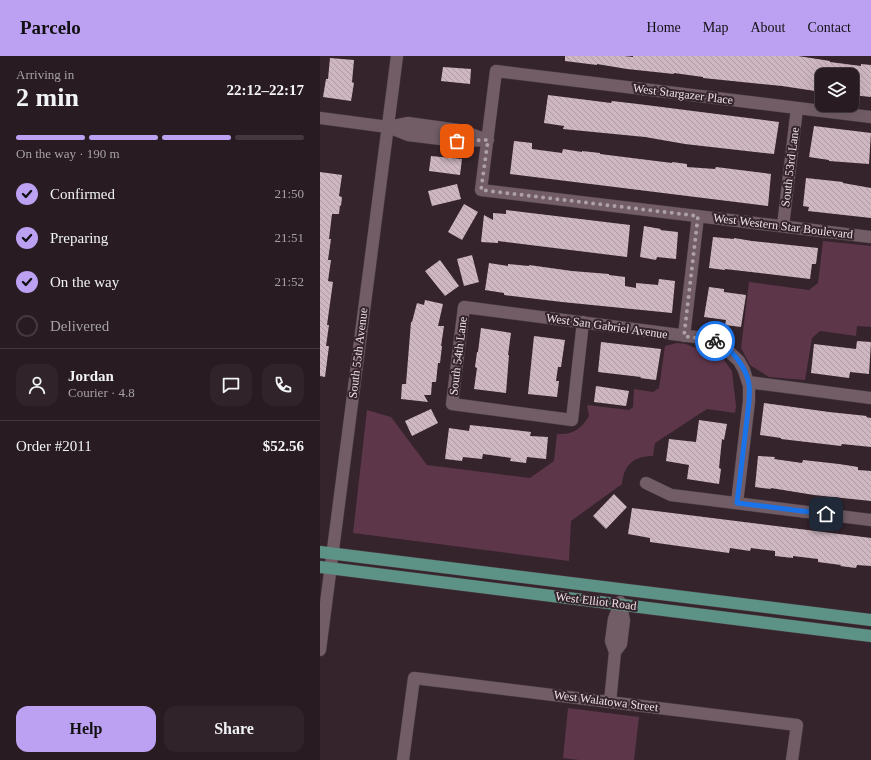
<!DOCTYPE html>
<html lang="en">
<head>
<meta charset="utf-8">
<style>
	body { margin:0; font-family:"Times New Roman",serif; background:#30242a; color:#f1f3f6; height:100vh; display:flex; flex-direction:column; font-size:15px; white-space:nowrap }
	* { box-sizing:border-box; margin:0 }
	p { font-size:13px; color:#a5a1a5 }
	.icon { flex:none; width:22px; height:22px; fill:none; stroke:currentColor; stroke-width:2; stroke-linecap:round; stroke-linejoin:round }
	.map { position:relative; flex:1; overflow:hidden }
	.sheet { display:flex; flex-direction:column; background:#281b21; width:320px }
	.sheet>* { flex:none }
	.tools { position:absolute; left:495px; top:12px; display:grid; gap:8px }
	.tools a { display:grid; place-items:center; width:44px; height:44px; border-radius:8px; background:#281b21; box-shadow:0 4px 16px #0002,0 0 0 1px #44393f; font-size:20px }
	.pin { position:absolute; display:grid; place-items:center; width:34px; height:34px; color:#fff; margin:-17px; border-radius:8px; box-shadow:0 2px 6px #0006 }
	.courier { position:absolute; display:grid; place-items:center; width:40px; height:40px; margin:-20px; border:3px solid #1a73e8; border-radius:50%; background:#fff; color:#222; box-shadow:0 1px 5px #0007 }
	.head em { font-style:normal; font-weight:800 }
	.head div { display:flex; flex-direction:column-reverse }
	.head { display:flex; align-items:center; justify-content:space-between; height:68px; padding:0 16px }
	h1 { font-size:26px; font-weight:800; line-height:30px }
	.bar { display:grid; grid-template-columns:repeat(4,1fr); gap:6px 4px; align-content:center; height:48px; padding:0 16px }
	.bar i { height:5px; border-radius:3px; background:#44393f }
	.bar .selected { background:#bca0f2 }
	.bar p { grid-column:span 4 }
	.line { display:flex; align-items:center; gap:10px; padding:0 16px; border-top:1px solid #44393f }
	.line div { flex:1 }
	.round { display:grid; place-items:center; flex:none; width:42px; height:42px; border-radius:12px; background:#30242a }
	ol { padding:0 16px; list-style:none }
	li { display:flex; align-items:center; gap:12px; height:44px }
	li p { margin-inline-start:auto }
	li .icon { padding:4px; border-radius:50%; background:#bca0f2; color:#111; stroke-width:4 }
	li:last-child { color:#a5a1a5 }
	li i { width:22px; height:22px; border:2px solid #44393f; border-radius:50% }
	.button { display:flex; gap:8px; margin-top:auto; padding:8px 16px }
	.button a { flex:1; height:46px; border-radius:12px; background:#bca0f2; color:#111; font-size:16px; font-weight:800; line-height:46px; text-align:center }
	.button a+a { background:#30242a; color:#f1f3f6 }
	header { display:flex; align-items:center; gap:24px; box-sizing:border-box; height:56px; padding:0 20px; background:#bca0f2; color:#111 }
	header strong { font-size:19px }
	nav { display:flex; gap:22px; margin-inline-start:auto; font-size:14px }
	main { display:flex; flex:1; min-height:0 }
	.map>svg:first-child { display:block }
	.green { fill:#5d3649 }
	.building { fill:url(#building-back-hatch) }
	.lines { fill:none; stroke-linecap:round; stroke-linejoin:round }
	.minor-casing { stroke:#4e4047; stroke-width:13 }
	.major-casing { stroke:#4e4047; stroke-width:13 }
	.minor { stroke:#725d66; stroke-width:12 }
	.major { stroke:#5d9287; stroke-width:12 }
	.done { stroke:#ada0a6; stroke-width:4; stroke-dasharray:0 7.2 }
	.route { stroke:#1a73e8; stroke-width:5 }
	.labels { text-anchor:middle; stroke-width:4; stroke-linejoin:round; paint-order:stroke }
	.street-label { font-size:12px; fill:#eee2e7; stroke:#35242c }
</style>
</head>
<body>
<header>
<strong>Parcelo</strong>
<nav><a>Home</a><a>Map</a><a>About</a><a>Contact</a></nav>
</header>
<main>
<section class="sheet">
<div class="head"><div><h1>2 min</h1><p>Arriving in</p></div><em>22:12–22:17</em></div>
<div class="bar"><i class="selected"></i><i class="selected"></i><i class="selected"></i><i></i><p>On the way · 190 m</p></div>
<ol>
<li><svg class="icon" aria-label="check" viewBox="0 0 24 24"><path d="M5 12l5 5 9-10"/></svg>Confirmed<p>21:50</p></li>
<li><svg class="icon" aria-label="check" viewBox="0 0 24 24"><path d="M5 12l5 5 9-10"/></svg>Preparing<p>21:51</p></li>
<li><svg class="icon" aria-label="check" viewBox="0 0 24 24"><path d="M5 12l5 5 9-10"/></svg>On the way<p>21:52</p></li>
<li><i></i>Delivered</li>
</ol>
<div class="line" style="height:72px"><a class="round"><svg class="icon" aria-label="person" viewBox="0 0 24 24"><circle cx="12" cy="8" r="4"/><path d="M4 21q1-7 8-7t8 7"/></svg></a><div><b>Jordan</b><p>Courier · 4.8</p></div><a class="round"><svg class="icon" aria-label="chat" viewBox="0 0 24 24"><path d="M4 5h16v11H9l-5 4z"/></svg></a><a class="round"><svg class="icon" aria-label="phone" viewBox="0 0 24 24"><path d="M5 4h4l2 5-3 2q2 4 5 5l2-3 5 2v4C11 20 4 13 5 4z"/></svg></a></div>
<div class="line" style="height:52px"><div>Order #2011</div><b>$52.56</b></div>
<div class="button"><a>Help</a><a>Share</a></div>
</section>
<div class="map">
<svg width="551" height="704" viewBox="0 0 551 704">
	<defs>
		<pattern id="building-back-hatch" width="6" height="6" patternUnits="userSpaceOnUse"><rect width="6" height="6" fill="#cfb7c1"/><path d="M-1 5l2 2M0 0l6 6M5-1l2 2" fill="none" stroke="#ad9aa2"/></pattern>
	</defs>
	<rect width="100%" height="100%" fill="#35242c"/>
	<path class="green" d="M503 185 551 190V271L537 270 536 280 500 275 492 282 485 324 449 321 430 309 421 292 429 226 489 234 498 227Z
		M357 287 366 288 373 291 388 293 398 296 412 315 416 350 415 357 387 353 335 387 333 400C313 400 304 409 302 428L251 465 249 505 33 477 47 354 71 361 107 409 210 422 234 405 237 378C253 379 261 373 269 360L267 349 309 354 313 351 314 333 333 336 339 332 345 290Z
		M248 652 319 661 314 704H259L243 702Z"/>
	<path class="building" d="M245 0H304L313 1V0H478L510 5V6L541 10V8L551 9V41L532 39V19H502V36L462 30 383 22V21L354 17V18L307 13 277 8V9L245 5Z
		M10 2 34 4 32 26 34 27 31 45 3 41 6 23H8Z
		M123 11 151 13 150 28 121 25Z
		M228 39 291 47 292 45 318 48 459 66 454 98 365 88 325 81 243 73 244 70 224 67Z
		M494 70 551 77 549 108 509 105V104L489 101Z
		M194 85 212 87V93L242 97 243 93 262 96V95L280 97V98L352 107V106L367 108V111L395 113 396 111 451 118 448 150 190 118Z
		M111 100 142 103 140 119 109 115Z
		M0 116 22 119 19 140 22 141 21 150 20 149 19 158H12L9 183H11L8 204H11L8 225 13 226 7 269H9L6 290H9L5 321 0 320Z
		M486 122 523 126V127L551 132V162L488 155 489 151 483 150Z
		M137 128 141 143 112 150 108 135Z
		M144 148 158 156 142 184 128 176Z
		M186 154 310 169 307 201 178 185V187L161 186 164 159 173 164V157L186 158Z
		M324 170 341 173 340 174 358 176 356 203 337 201 336 204 320 201Z
		M393 181 414 183V182L432 185 498 192 496 208H492L490 223 405 213V214L389 212Z
		M152 199 159 226 144 230 137 203Z
		M120 204 139 230 125 240 105 215Z
		M169 207 188 210V208L209 210V209L252 215 289 218V219L305 221V230L316 232V227L338 229 339 223 355 225 352 257 242 246 184 239V237L165 234Z
		M389 231 404 233V236L426 239 421 271 405 269 406 264 384 261Z
		M105 244 123 248 118 270H124L121 290H122L120 307H118L116 326H112L111 339H104L108 346 81 343 82 328H86L91 266H92L97 247 104 249Z
		M161 272 191 277 188 299H189L186 337 154 333 157 312 155 311 157 296H158Z
		M214 280 245 284 241 311H238L236 325H239L237 341 208 338Z
		M537 285 551 286 549 318 530 316 529 322 491 317 494 288 536 293Z
		M281 286 341 293 336 324 320 322 321 321 278 316Z
		M276 330 309 335 306 350 274 346Z
		M444 347 509 356 547 360 546 361 551 362V391L522 388 521 390 461 383V382L440 379Z
		M111 353 118 367 92 380 85 365Z
		M379 364 407 368 404 384 402 383 399 412 401 413 399 428 367 423 369 409 346 405 349 383 376 386Z
		M150 369 211 376 210 380 228 381 226 403 207 401 206 407 190 405 191 402 163 398 162 403 143 401 142 405 125 403 129 372 149 375Z
		M438 400 455 401 454 403 482 407 483 404 519 408 538 411V414L551 415V445L494 439 451 432V433L435 431Z
		M294 438 307 451 286 473 273 460Z
		M312 452 551 482V510L537 509 536 512 520 510 521 509 498 506V503L473 500V502L455 500V495L431 492 430 495 410 492 409 497 330 486V482L308 478Z"/>
	<g class="lines">
		<g class="minor-casing">
			<path id="minor" d="M551 61 176 15 161 134 551 181
				M0 62 68 71 88 79 137 85 168 84
				M68 71 88 67 138 74 159 81
				M463 170 477 52
				M263 266 252 364 132 348 144 251 391 283 403 290 419 305 424 314 429 330V345L417 447
				M364 280 378 160
				M428 326 551 342
				M326 427 351 439 551 464
				M0 594 77 0
				M295 596 301 588 304 564 300 546
				M290 646 295 596 291 585 294 563 300 548
				M83 704 94 622 477 669 472 704"/>
		</g>
		<g class="major-casing">
			<path id="major" d="M0 496 551 564
				M0 511 551 580"/>
		</g>
		<use href="#minor" class="minor"/>
		<use href="#major" class="major"/>
	</g>
	<g class="lines">
		<path class="done" d="M137 85 168 84 161 134 378 160 364 280 395 285"/>
		<path class="route" d="M395 285C411 291 427 312 429 329 430 334 429 340 429 346L417 447 506 458"/>
	</g>
	<g class="labels">
		<g class="street-label">
			<text transform="translate(363 38) rotate(7)" y="4">West Stargazer Place</text>
			<text transform="translate(470 111) rotate(-83)" y="4">South 53rd Lane</text>
			<text transform="translate(463 170) rotate(7)" y="4">West Western Star Boulevard</text>
			<text transform="translate(287 270) rotate(8)" y="4">West San Gabriel Avenue</text>
			<text transform="translate(38 297) rotate(-83)" y="4">South 55th Avenue</text>
			<text transform="translate(138 300) rotate(-83)" y="4">South 54th Lane</text>
			<text transform="translate(276 545) rotate(7)" y="4">West Elliot Road</text>
			<text transform="translate(286 645) rotate(7)" y="4">West Walatowa Street</text>
		</g>
	</g>
</svg>
<div class="tools">
<a><svg class="icon" aria-label="layers" viewBox="0 0 24 24"><path d="M12 4l9 5-9 5-9-5zM3 14l9 5 9-5"/></svg></a>
</div>
<div class="pin" style="left:137px;top:85px;background:#ea580c"><svg class="icon" aria-label="bag" viewBox="0 0 24 24"><path d="M5 8h14l-1 12H6zM9 8a3 3 0 0 1 6 0"/></svg></div>
<div class="pin" style="left:506px;top:458px;background:#1f2937"><svg class="icon" aria-label="home" viewBox="0 0 24 24"><path d="M3 11l9-7 9 7M6 9v11h12V9"/></svg></div>
<div class="courier" style="left:395px;top:285px"><svg class="icon" aria-label="bike" viewBox="0 0 24 24"><circle cx="6" cy="16" r="4"/><circle cx="18" cy="16" r="4"/><path d="M6 16l4-8h5l3 8M10 8l3 8H6M13 5h3"/></svg></div>
</div>
</main>
</body>
</html>
